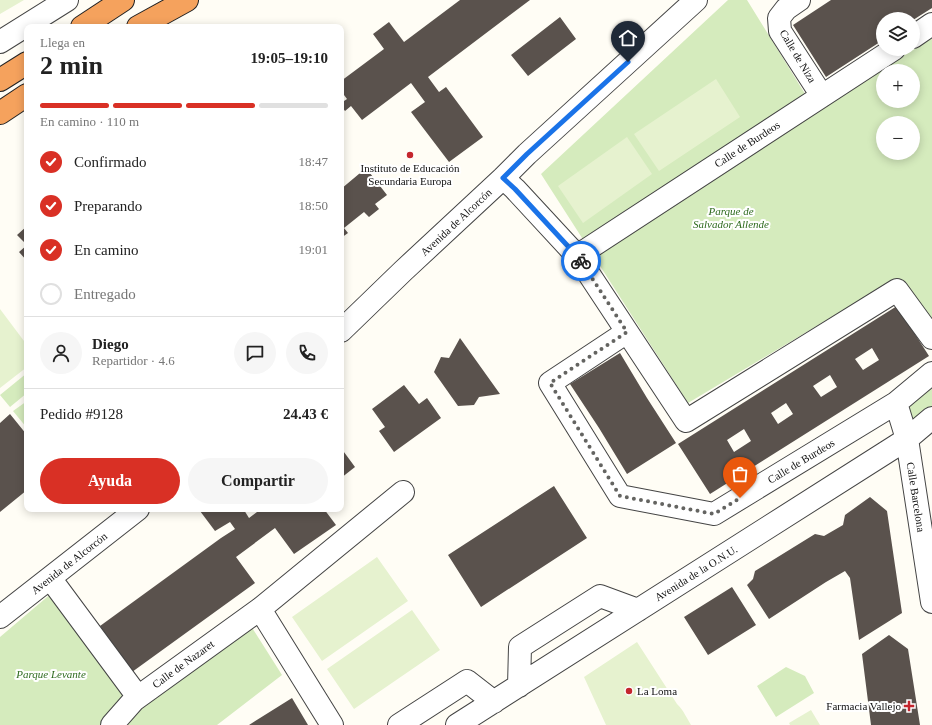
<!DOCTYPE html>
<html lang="es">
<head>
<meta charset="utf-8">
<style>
	body { margin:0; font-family:"Times New Roman",serif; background:#f6f6f6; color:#222; height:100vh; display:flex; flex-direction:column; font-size:15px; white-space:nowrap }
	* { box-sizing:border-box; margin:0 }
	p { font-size:13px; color:#767676 }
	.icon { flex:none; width:22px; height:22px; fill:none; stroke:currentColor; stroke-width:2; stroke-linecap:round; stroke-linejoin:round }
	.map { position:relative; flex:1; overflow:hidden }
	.panel { position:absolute; left:24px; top:24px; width:320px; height:488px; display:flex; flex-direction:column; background:#fff; border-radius:8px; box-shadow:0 2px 10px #0003 }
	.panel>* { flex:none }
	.tools { position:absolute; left:876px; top:12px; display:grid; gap:8px }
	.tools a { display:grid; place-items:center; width:44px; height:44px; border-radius:50%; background:#fff; box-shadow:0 2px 10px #0003; font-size:20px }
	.pin { position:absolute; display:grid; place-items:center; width:34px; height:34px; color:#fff; margin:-41px -17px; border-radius:50% 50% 50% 0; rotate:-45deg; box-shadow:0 0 4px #0007 }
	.pin .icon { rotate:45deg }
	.courier { position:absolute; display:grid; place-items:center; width:40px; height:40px; margin:-20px; border:3px solid #1a73e8; border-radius:50%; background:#fff; color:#222; box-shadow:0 1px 5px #0007 }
	.summary em { font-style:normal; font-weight:700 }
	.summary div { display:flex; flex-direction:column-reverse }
	.summary { display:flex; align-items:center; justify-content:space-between; height:68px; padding:0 16px }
	h1 { font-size:26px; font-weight:700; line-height:30px }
	.bar { display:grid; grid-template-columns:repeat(4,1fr); gap:6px 4px; align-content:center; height:48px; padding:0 16px }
	.bar i { height:5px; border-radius:3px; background:#e0e0e0 }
	.bar .selected { background:#d93025 }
	.bar p { grid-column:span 4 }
	.line { display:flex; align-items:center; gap:10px; padding:0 16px; border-top:1px solid #e0e0e0 }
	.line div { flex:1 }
	.round { display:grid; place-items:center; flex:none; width:42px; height:42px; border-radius:21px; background:#f6f6f6 }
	ol { padding:0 16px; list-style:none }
	li { display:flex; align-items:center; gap:12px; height:44px }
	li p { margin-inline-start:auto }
	li .icon { padding:4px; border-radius:50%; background:#d93025; color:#fff; stroke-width:4 }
	li:last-child { color:#767676 }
	li i { width:22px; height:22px; border:2px solid #e0e0e0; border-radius:50% }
	.action { display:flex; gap:8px; margin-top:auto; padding:8px 16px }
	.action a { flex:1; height:46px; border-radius:24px; background:#d93025; color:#fff; font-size:16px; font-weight:700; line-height:46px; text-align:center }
	.action a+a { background:#f6f6f6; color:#222 }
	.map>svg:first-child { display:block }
	.green { fill:#d5ebbd; fill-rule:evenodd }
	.pitch { fill:#e6f2cf }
	.building { fill:#5a524d; fill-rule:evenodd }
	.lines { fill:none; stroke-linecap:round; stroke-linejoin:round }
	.minor-casing { stroke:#444; stroke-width:24 }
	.highway-casing { stroke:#222; stroke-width:24 }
	.minor { stroke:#fff; stroke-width:22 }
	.highway { stroke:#f5a25d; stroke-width:22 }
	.done { stroke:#646461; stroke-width:4; stroke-dasharray:0 7.2 }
	.route { stroke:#1a73e8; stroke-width:5 }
	.poi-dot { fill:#c4262e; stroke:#fff; stroke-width:1.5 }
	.labels { text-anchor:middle; stroke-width:4; stroke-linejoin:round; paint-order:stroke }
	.street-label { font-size:11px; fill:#111; stroke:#fff }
	.poi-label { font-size:11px; fill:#111; stroke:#fff }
	.park-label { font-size:11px; font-style:italic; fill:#2f6b1f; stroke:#fff }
</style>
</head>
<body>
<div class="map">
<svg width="932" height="725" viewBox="0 0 932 725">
	<rect width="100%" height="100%" fill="#fffdf5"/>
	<path class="green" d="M728 0H747L815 110 932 38V331L895 279 688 403 541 174ZM883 71H913V101H883ZM883 123H913V153H883Z
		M27 373V393L10 407 0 395Z
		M932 378V418L907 439 902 404Z
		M27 401V428L13 411Z
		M53 592 142 708 251 626 282 675 217 725H0V637Z
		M786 667 805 676 814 693 776 717 757 686Z"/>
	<path class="pitch" d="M0 0H24L0 14Z
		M716 79 740 117 659 171 634 134Z
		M627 137 652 174 583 223 558 186Z
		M0 309 27 345V367L0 388Z
		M377 557 408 601 322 661 292 617Z
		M412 610 440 650 354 709 327 669Z
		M637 642 677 704C684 711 686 717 691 725H606L584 677Z
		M811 710 820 725H790L789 723Z"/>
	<path class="building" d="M460 0H530L428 77 439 92 446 87 483 137 449 162 411 112 425 102 411 83 362 120 351 106 345 111 341 106V103L347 99 341 91V81L384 49 373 34 389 22 404 42Z
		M831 0H932V8L913 20V19H883V40L826 77 793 25Z
		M560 17 576 39 528 76 511 55Z
		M366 168 387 195 375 204 379 209 369 217 364 212 344 228 348 233 341 238V189Z
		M27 226V261L19 252 27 245 17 235Z
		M897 306 929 356 710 494 678 444ZM872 348 879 360 863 370 855 359ZM830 375 837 387 821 397 813 386ZM786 403 793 414 778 424 771 413ZM744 429 751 441 734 452 727 440Z
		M460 338 500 394 479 397 474 405 458 406 434 372 441 357 449 358Z
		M620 353 647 398 676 443 627 474 599 428 570 384Z
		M404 385 419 404 427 398 441 418 394 452 379 431 385 427 372 409Z
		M10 414 27 435V490L0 512V423Z
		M341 448 355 467 341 478Z
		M554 486 587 538 481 607 448 555Z
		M870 497 887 511 902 613 859 640 850 578 845 571 826 582 769 619 747 585 753 579 755 571 815 534 824 536 843 525 845 515Z
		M203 509H246L244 510 249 518 261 509H324L336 525 294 554 275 528 236 557 255 583 132 672 100 626 221 538 235 529 230 522 215 531 200 511Z
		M732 587 756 625 708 655 684 617Z
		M889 635 908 649 920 725H871L862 654Z
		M292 698 308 725H249Z"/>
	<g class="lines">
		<g class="minor-casing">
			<path id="minor" d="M799 0 786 9 779 18 780 31 822 96
				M913 37 932 24
				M0 42 67 0
				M894 49 577 256 686 421 897 290 932 338
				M503 178 515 189 577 256
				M341 331 403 271 503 178 527 154 696 0
				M627 332 550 383 620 496 714 514 896 403 932 373
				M896 403 907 439 932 602
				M50 578 138 697
				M260 609 332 725
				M0 617 138 509
				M519 686 520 647 600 596 638 610
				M112 725 134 700 260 609 403 492
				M399 725 467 681 494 702
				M457 725 907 439 932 418"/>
		</g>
		<g class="highway-casing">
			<path id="highway" d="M82 27 123 0
				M138 27 187 0
				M0 80 27 63
				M0 113 27 95"/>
		</g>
		<use href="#minor" class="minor"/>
		<use href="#highway" class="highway"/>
	</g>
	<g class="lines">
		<path class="done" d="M581 261 627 332 550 383 620 496 714 514 740 498"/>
		<path class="route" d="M581 261 577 256 515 189 503 178 527 154 628 62"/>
	</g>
	<g class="poi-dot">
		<circle cx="410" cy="155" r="4"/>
		<circle cx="629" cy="691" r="4"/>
		<path d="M907 700h4v4h4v4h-4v4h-4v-4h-4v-4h4z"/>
	</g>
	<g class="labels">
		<g class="street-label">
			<text transform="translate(798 56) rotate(59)" y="4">Calle de Niza</text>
			<text transform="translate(747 144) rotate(-33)" y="4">Calle de Burdeos</text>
			<text transform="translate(456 222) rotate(-43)" y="4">Avenida de Alcorcón</text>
			<text transform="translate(801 461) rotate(-31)" y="4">Calle de Burdeos</text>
			<text transform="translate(916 497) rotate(81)" y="4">Calle Barcelona</text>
			<text transform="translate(69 563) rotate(-38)" y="4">Avenida de Alcorcón</text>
			<text transform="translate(696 573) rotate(-32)" y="4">Avenida de la O.N.U.</text>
			<text transform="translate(183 664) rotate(-36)" y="4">Calle de Nazaret</text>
		</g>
		<g class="poi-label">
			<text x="410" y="172">Instituto de Educación<tspan x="410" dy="13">Secundaria Europa</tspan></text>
			<text x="637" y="695" text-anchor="start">La Loma</text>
			<text x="901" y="710" text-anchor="end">Farmacia Vallejo</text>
		</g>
		<g class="park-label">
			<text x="731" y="215">Parque de<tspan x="731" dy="13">Salvador Allende</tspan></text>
			<text x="51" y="678">Parque Levante</text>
		</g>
	</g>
</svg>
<div class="tools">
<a><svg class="icon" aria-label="layers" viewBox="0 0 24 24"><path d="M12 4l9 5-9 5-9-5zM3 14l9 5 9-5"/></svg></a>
<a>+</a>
<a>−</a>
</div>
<div class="pin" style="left:740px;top:498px;background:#ea580c"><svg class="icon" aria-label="bag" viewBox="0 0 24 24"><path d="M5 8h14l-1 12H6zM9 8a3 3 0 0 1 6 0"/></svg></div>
<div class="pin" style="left:628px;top:62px;background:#1f2937"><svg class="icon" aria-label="home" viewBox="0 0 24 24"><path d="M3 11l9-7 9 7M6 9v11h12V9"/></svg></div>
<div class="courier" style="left:581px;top:261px"><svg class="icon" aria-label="bike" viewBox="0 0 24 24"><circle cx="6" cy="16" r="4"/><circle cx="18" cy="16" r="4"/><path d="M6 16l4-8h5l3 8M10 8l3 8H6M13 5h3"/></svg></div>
<section class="panel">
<div class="summary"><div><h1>2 min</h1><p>Llega en</p></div><em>19:05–19:10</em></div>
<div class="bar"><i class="selected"></i><i class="selected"></i><i class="selected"></i><i></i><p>En camino · 110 m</p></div>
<ol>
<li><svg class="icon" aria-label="check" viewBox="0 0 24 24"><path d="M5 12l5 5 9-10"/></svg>Confirmado<p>18:47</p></li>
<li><svg class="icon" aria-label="check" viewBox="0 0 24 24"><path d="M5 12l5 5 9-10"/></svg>Preparando<p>18:50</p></li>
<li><svg class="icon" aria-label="check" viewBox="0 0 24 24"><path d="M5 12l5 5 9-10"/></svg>En camino<p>19:01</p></li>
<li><i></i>Entregado</li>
</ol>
<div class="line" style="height:72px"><a class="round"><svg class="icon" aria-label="person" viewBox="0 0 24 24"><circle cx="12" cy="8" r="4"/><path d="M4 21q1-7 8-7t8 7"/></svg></a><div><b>Diego</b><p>Repartidor · 4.6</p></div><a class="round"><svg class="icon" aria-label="chat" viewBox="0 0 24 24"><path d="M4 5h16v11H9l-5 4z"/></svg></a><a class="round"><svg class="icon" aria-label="phone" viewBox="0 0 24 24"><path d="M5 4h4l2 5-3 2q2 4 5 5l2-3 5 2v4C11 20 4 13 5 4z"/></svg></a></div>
<div class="line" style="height:52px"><div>Pedido #9128</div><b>24.43 €</b></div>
<div class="action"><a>Ayuda</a><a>Compartir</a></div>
</section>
</div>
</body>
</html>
